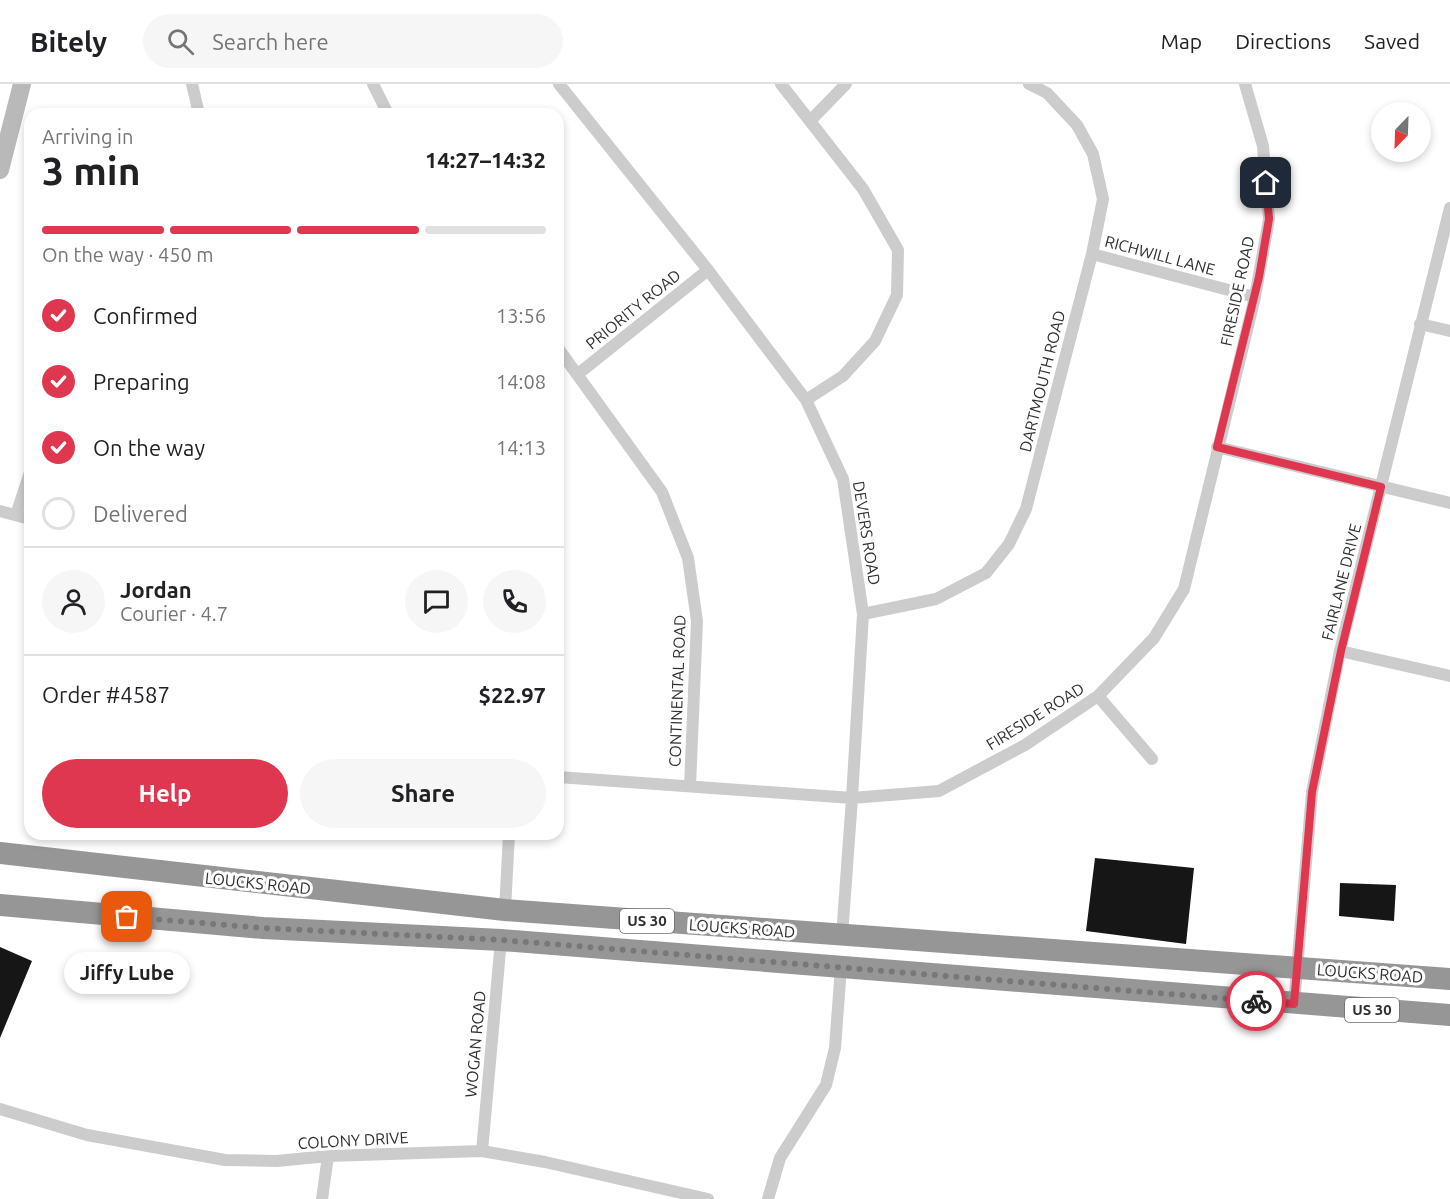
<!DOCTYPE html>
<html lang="en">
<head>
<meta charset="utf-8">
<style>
	body { margin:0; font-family:Ubuntu,sans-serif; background:#f6f6f6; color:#202124; height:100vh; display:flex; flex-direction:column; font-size:22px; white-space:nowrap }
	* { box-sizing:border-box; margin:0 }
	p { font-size:20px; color:#757577 }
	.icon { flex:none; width:33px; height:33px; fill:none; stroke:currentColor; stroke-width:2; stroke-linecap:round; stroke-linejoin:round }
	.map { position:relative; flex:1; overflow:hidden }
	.side { position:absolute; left:24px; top:24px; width:540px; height:732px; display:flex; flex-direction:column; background:#fff; border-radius:18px; box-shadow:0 3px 9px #0003 }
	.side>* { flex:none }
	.needle { width:39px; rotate:203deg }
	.fabs { position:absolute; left:1371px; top:18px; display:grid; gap:12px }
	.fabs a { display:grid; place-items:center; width:60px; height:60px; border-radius:50%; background:#fff; box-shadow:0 3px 9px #0003; font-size:30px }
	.pin { position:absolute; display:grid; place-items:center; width:51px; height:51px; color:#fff; margin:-26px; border-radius:12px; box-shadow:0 3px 9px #0006 }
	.courier { position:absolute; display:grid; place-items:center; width:60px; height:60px; margin:-30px; border:4px solid #df374f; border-radius:50%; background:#fff; color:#222; box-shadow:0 2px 8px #0007 }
	.bubble { position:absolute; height:42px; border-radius:21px; background:#fff; box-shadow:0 3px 9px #0003; font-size:20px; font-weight:700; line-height:42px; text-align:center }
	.summary em { font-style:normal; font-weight:700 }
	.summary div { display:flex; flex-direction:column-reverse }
	.summary { display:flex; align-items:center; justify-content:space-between; height:102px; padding:0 18px }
	h1 { font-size:39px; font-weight:700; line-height:45px }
	.bar { display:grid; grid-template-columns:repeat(4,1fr); gap:9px 6px; align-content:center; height:72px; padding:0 18px }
	.bar i { height:8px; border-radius:4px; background:#e0e0e0 }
	.bar .current { background:#df374f }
	.bar p { grid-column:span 4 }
	.line { display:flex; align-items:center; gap:15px; padding:0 18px; border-top:2px solid #e0e0e0 }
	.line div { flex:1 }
	.round { display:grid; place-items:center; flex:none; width:63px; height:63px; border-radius:32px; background:#f6f6f6 }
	ol { padding:0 18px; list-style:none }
	li { display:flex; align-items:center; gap:18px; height:66px }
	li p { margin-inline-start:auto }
	li .icon { padding:6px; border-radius:50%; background:#df374f; color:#fff; stroke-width:4 }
	li:last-child { color:#757577 }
	li i { width:33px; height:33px; border:3px solid #e0e0e0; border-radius:50% }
	.cta { display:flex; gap:12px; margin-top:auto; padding:12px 18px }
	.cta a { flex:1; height:69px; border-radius:36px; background:#df374f; color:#fff; font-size:24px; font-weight:700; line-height:69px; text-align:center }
	.cta a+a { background:#f6f6f6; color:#202124 }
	header { display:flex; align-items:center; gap:36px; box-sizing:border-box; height:84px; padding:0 30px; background:#fff; border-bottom:2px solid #e0e0e0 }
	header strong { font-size:28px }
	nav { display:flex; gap:33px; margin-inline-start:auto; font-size:21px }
	.search { width:420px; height:54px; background:#f6f6f6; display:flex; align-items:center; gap:15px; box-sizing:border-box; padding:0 21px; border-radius:33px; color:#757577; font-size:22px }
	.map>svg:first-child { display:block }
	.building { fill:#161616 }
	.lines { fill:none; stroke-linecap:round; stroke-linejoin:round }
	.street { stroke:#ccc; stroke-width:12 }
	.secondary { stroke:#b9b9b9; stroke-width:18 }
	.highway { stroke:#969696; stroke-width:22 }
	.done { stroke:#787878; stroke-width:6; stroke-dasharray:0 10.8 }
	.route { stroke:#df374f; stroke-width:8 }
	.labels { text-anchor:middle; stroke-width:6; stroke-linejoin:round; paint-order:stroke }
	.shield { fill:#fff; stroke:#6d6d6d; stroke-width:1.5 }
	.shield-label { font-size:15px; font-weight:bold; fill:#2f2f2f }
	.street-label { font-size:16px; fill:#2f2f2f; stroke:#fff }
</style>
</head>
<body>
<header>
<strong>Bitely</strong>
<div class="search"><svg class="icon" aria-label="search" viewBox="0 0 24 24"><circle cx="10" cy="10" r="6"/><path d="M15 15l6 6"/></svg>Search here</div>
<nav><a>Map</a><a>Directions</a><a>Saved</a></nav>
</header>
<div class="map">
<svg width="1450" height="1115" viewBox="0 0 1450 1115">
	<rect width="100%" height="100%" fill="#fff"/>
	<path class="building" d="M1095 774 1194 784 1186 860 1086 847Z
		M1340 799 1396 801 1394 837 1339 832Z
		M0 863 32 877 0 954Z"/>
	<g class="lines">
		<path class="street" d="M192 0 199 30
			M373 0 388 30
			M559 0 708 186 806 316 843 395 863 530 852 714 842 852
			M781 0 863 105 898 166 897 211 875 257 843 292 806 316
			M810 37 846 0
			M1092 170 1255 213
			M1420 240 1450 247
			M558 264 662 408 688 474 697 537 690 702
			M578 290 708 186
			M1217 363 1450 419
			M0 427 30 435
			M16 431 30 388
			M863 530 936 515 986 489 1009 460 1026 425 1092 170 1103 115 1093 70 1077 41 1047 9 1029 0
			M1340 567 1450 592
			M1098 612 1152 675
			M558 693 852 714 939 707 1025 661 1098 612 1154 554 1184 505 1255 213 1269 135 1263 62 1245 0
			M505 826 509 750
			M1294 920 1312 708 1340 567 1450 124
			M0 1025 87 1051 225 1076 277 1077 328 1072 482 1067 545 1078 708 1115
			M482 1067 501 856
			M322 1115 328 1072
			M768 1115 780 1074 826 1001 835 964 841 883"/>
		<path class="secondary" d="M0 86 22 0"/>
		<path class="highway" d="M0 769 505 826 1450 895
			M0 821 263 844 501 856 1450 931"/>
	</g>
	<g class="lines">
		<path class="done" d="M127 833 263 844 501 856 1256 917"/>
		<path class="route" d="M1256 917 1294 920 1312 708 1341 567 1381 403 1217 363 1259 193 1269 135 1266 99"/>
	</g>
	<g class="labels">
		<g class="shield">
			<rect x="620" y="825" width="54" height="24" rx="4.5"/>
			<rect x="1345" y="914" width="54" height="24" rx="4.5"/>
		</g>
		<g class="shield-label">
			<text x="647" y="842">US 30</text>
			<text x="1372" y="931">US 30</text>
		</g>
		<g class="street-label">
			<text transform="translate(1160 171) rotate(15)" y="6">RICHWILL LANE</text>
			<text transform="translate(1237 207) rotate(-78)" y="6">FIRESIDE ROAD</text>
			<text transform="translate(633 225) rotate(-39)" y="6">PRIORITY ROAD</text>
			<text transform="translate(1042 297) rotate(-76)" y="6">DARTMOUTH ROAD</text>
			<text transform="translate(867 449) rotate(81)" y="6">DEVERS ROAD</text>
			<text transform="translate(1341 498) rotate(-76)" y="6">FAIRLANE DRIVE</text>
			<text transform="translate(677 607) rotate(-88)" y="6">CONTINENTAL ROAD</text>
			<text transform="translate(1035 632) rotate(-32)" y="6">FIRESIDE ROAD</text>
			<text transform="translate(258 799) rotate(6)" y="6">LOUCKS ROAD</text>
			<text transform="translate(742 844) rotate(4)" y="6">LOUCKS ROAD</text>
			<text transform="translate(1370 889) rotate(4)" y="6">LOUCKS ROAD</text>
			<text transform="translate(475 960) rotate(-85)" y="6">WOGAN ROAD</text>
			<text transform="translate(353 1056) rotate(-3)" y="6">COLONY DRIVE</text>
		</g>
	</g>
</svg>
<div class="fabs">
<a><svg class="needle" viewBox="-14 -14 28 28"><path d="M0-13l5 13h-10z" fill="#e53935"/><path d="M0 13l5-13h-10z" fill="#757577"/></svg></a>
</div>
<div class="pin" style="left:127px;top:833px;background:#ea580c"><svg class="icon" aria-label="bag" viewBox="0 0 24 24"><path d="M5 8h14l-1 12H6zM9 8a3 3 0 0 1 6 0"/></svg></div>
<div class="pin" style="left:1266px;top:99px;background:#1f2937"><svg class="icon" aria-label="home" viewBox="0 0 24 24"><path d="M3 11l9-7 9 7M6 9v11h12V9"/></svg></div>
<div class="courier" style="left:1256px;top:917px"><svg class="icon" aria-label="bike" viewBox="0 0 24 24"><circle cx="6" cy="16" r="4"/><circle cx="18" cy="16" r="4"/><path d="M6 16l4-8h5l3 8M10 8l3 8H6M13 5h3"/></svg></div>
<div class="bubble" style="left:64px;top:868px;width:126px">Jiffy Lube</div>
<section class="side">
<div class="summary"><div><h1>3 min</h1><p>Arriving in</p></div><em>14:27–14:32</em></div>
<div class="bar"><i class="current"></i><i class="current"></i><i class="current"></i><i></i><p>On the way · 450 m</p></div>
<ol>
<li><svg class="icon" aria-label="check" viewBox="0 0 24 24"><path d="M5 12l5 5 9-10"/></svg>Confirmed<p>13:56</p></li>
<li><svg class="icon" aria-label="check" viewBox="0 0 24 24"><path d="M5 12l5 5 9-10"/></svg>Preparing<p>14:08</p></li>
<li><svg class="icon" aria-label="check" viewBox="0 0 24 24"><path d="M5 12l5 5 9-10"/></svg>On the way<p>14:13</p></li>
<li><i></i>Delivered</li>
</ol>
<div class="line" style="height:108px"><a class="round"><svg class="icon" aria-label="person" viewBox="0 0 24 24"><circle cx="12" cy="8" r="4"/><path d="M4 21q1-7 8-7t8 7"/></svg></a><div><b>Jordan</b><p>Courier · 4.7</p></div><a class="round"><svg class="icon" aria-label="chat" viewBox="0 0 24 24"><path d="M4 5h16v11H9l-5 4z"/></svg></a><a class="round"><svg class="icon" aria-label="phone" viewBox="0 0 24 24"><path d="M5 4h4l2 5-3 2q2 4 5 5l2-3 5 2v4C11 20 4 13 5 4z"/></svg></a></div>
<div class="line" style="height:78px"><div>Order #4587</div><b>$22.97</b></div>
<div class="cta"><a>Help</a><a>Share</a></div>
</section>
</div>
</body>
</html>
